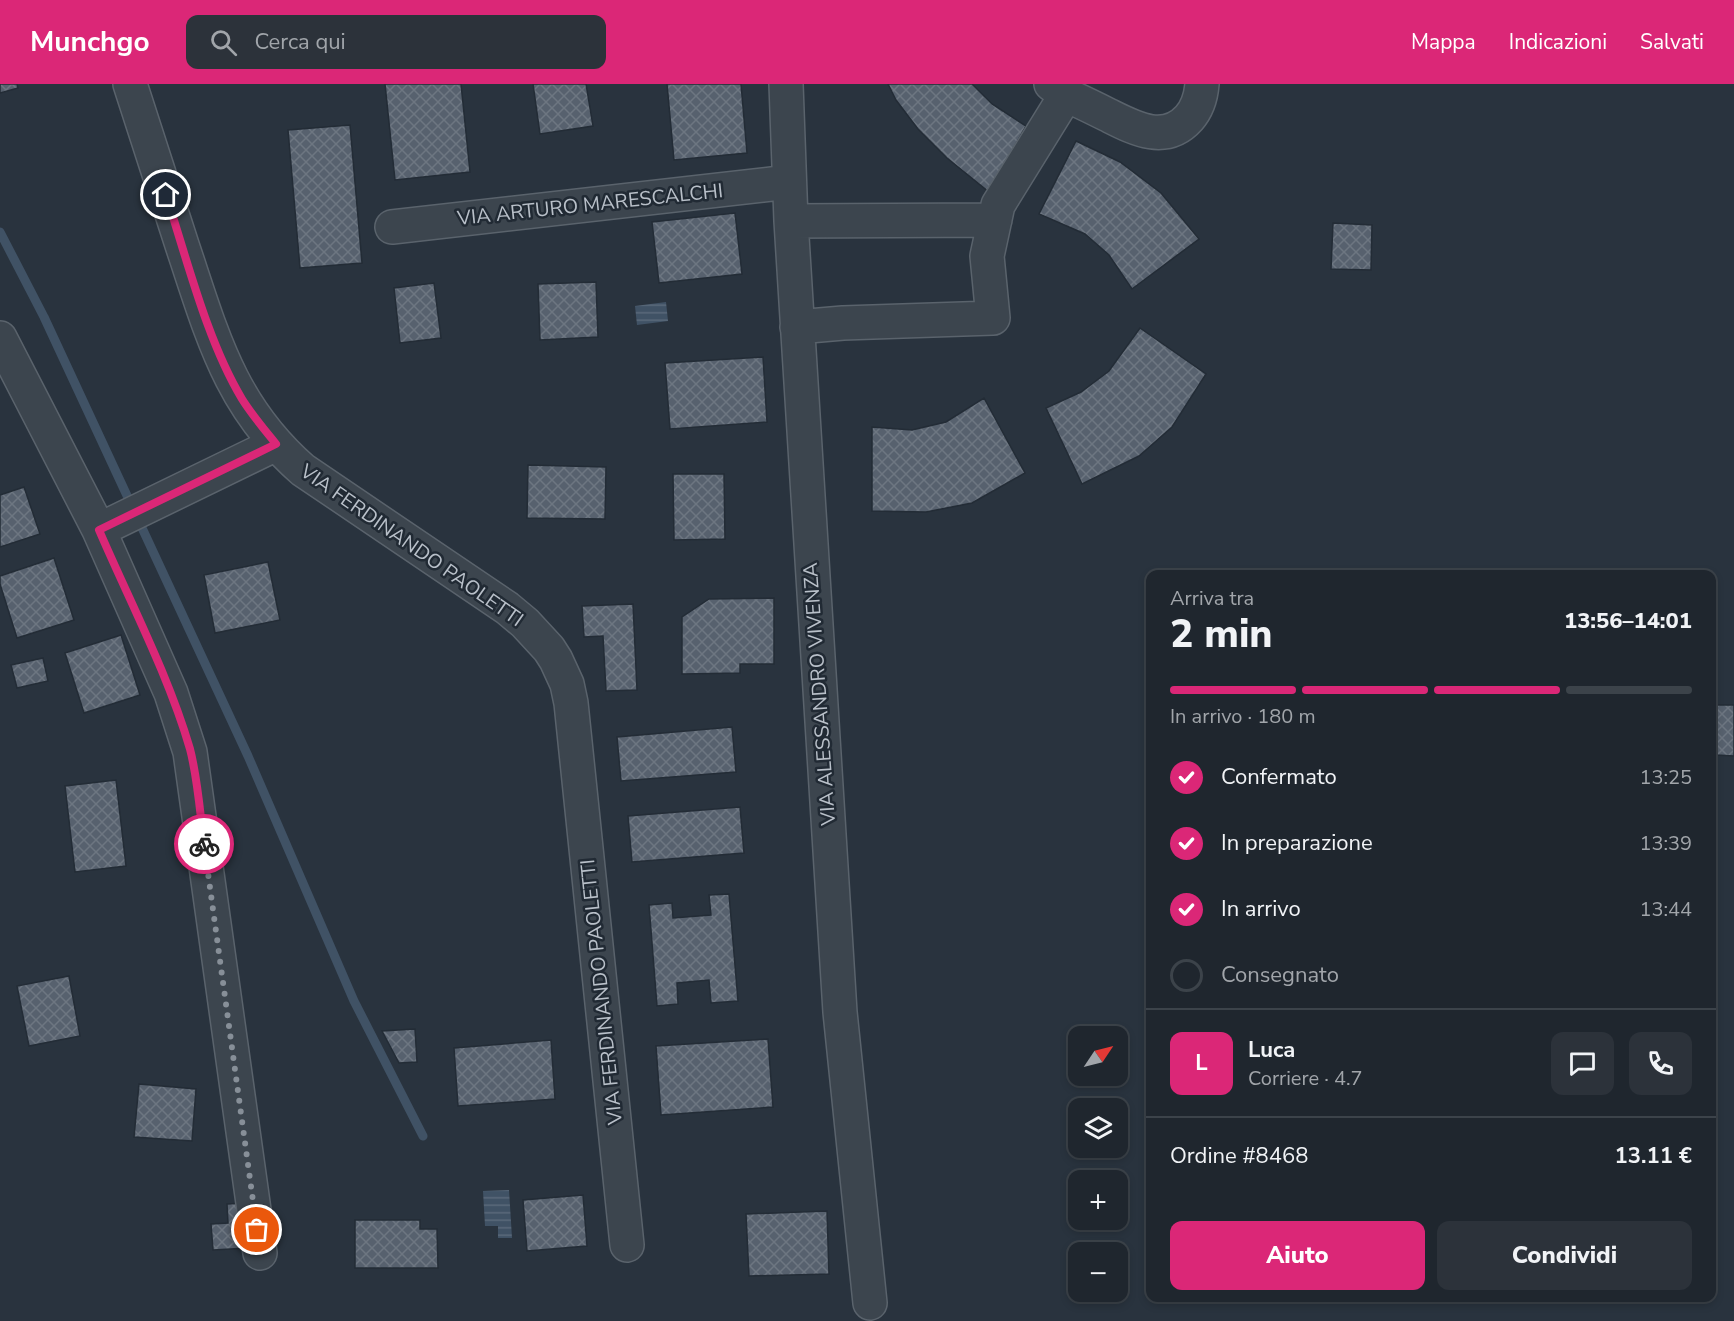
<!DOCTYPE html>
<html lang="it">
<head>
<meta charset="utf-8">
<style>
	body { margin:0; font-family:"Nunito Sans",sans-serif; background:#2c323a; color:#f1f3f6; height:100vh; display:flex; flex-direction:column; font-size:22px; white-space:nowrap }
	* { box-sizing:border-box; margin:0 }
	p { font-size:20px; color:#a1a5aa }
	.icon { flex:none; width:33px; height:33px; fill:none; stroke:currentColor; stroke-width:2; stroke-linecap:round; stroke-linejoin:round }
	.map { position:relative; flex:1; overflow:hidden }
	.sheet { position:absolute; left:1146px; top:486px; width:570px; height:732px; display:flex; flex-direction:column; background:#1f262e; border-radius:12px; box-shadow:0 3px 9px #0003,0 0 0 2px #3c434a }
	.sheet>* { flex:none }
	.needle { width:39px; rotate:55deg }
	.controls { position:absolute; left:1068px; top:942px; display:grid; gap:12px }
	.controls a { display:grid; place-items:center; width:60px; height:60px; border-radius:12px; background:#1f262e; box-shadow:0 3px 9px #0003,0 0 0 2px #3c434a; font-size:30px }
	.pin { position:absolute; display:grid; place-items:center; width:51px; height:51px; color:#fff; margin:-26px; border:3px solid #fff; border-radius:50%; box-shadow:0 2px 6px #0007 }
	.courier { position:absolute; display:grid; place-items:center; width:60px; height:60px; margin:-30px; border:4px solid #db2777; border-radius:50%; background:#fff; color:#222; box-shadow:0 2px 8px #0007 }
	.head em { font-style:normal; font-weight:800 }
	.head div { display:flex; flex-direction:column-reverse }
	.head { display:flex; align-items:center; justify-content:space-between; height:102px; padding:0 24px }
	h1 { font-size:39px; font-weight:800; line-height:45px }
	.bar { display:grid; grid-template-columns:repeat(4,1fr); gap:9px 6px; align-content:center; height:72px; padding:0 24px }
	.bar i { height:8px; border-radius:4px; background:#3c434a }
	.bar .on { background:#db2777 }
	.bar p { grid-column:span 4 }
	.line { display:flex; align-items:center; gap:15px; padding:0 24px; border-top:2px solid #3c434a }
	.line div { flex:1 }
	.round { display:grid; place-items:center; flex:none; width:63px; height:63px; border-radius:12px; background:#2c323a }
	ol { padding:0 24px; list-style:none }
	li { display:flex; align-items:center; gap:18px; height:66px }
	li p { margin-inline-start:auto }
	li .icon { padding:6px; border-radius:50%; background:#db2777; color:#fff; stroke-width:4 }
	li:last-child { color:#a1a5aa }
	li i { width:33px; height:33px; border:3px solid #3c434a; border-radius:50% }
	.action { display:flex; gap:12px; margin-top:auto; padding:12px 24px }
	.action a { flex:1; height:69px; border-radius:12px; background:#db2777; color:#fff; font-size:24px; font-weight:800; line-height:69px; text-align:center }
	.action a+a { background:#2c323a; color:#f1f3f6 }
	header { display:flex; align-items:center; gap:36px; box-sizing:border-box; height:84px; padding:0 30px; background:#db2777; color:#fff }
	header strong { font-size:28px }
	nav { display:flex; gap:33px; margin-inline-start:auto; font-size:21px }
	.search { width:420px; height:54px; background:#2c323a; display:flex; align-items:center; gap:15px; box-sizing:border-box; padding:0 21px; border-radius:12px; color:#a1a5aa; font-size:22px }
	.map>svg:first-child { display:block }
	.water { fill:url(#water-rules) }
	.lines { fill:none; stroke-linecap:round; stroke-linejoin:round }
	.stream { stroke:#405265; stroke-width:9 }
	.building { fill:url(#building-cross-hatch); stroke:#232c36; stroke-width:1.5 }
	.minor-casing { stroke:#5a636c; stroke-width:36 }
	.minor { stroke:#3c454e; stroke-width:33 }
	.done { stroke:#878f98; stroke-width:6; stroke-dasharray:0 10.8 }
	.route { stroke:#db2777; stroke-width:8 }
	.labels { text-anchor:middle; stroke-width:5; stroke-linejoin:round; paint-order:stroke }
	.street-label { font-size:20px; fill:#b9c0c9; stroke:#212a34 }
</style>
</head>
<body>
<header>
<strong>Munchgo</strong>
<div class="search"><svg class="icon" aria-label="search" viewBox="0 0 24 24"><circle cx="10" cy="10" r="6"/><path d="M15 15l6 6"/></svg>Cerca qui</div>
<nav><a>Mappa</a><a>Indicazioni</a><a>Salvati</a></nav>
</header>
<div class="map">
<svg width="1734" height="1237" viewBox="0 0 1734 1237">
	<defs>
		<pattern id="water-rules" width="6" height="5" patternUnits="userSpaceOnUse" patternTransform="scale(1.5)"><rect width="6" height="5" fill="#405265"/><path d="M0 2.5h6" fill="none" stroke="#5a697a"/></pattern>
		<pattern id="building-cross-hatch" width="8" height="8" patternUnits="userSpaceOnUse" patternTransform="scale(1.5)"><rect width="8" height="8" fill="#57616e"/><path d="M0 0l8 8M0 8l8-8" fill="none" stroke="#6d7681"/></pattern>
	</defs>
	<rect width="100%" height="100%" fill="#29333e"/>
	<path class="water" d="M666 218 668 237 637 241 635 222Z
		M509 1106 512 1154H498V1142H485L483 1107Z"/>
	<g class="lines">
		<path class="stream" d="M0 148 44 233 248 672 354 917 423 1052"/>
	</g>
	<path class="building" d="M0 0H17L18 4 0 9Z
		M385 0H461L470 88 395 96Z
		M533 0H586L593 42 540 50Z
		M667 0H741L747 69 674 76Z
		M888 0H972L992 20 1026 42 989 108 947 74 918 45 896 16Z
		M350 41 362 179 300 184 288 46Z
		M1076 57 1120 78 1161 109 1199 155 1132 205 1109 171 1085 150 1039 130Z
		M735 129 742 190 659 199 652 138Z
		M1333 139 1372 141 1371 186 1331 185Z
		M596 198 598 253 540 256 538 200Z
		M434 199 441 254 400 259 394 204Z
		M1140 244 1206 290 1172 343 1139 372 1082 400 1046 324 1081 308 1109 287Z
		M763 273 767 338 670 345 665 279Z
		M984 314 1025 389 972 419 926 428 872 427V343L912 346 946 338Z
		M528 381 606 383 605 435 527 434Z
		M673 390H724L725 455 674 456Z
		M24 403 40 450 0 463V411Z
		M54 474 74 536 17 554 0 500V492Z
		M268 478 280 536 215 549 204 491Z
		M774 514V580H740V589L682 590V533L709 515Z
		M633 520 637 606 606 607 603 552 584 553 582 522Z
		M121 551 140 611 84 629 65 569Z
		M43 574 48 597 17 604 11 581Z
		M1717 621H1734V672L1716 671Z
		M732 643 736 688 621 697 617 653Z
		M116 696 126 782 75 788 65 702Z
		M740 723 744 769 632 778 628 732Z
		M729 810 738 917 711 919 709 896 677 899 678 920 657 922 649 821 672 819 673 834 711 831 709 811Z
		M69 892 80 952 29 962 17 902Z
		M415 945 417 978 399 979 382 947Z
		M768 955 773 1023 661 1031 656 962Z
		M551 956 555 1015 458 1022 454 964Z
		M139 1000 196 1005 192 1057 134 1053Z
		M583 1111 587 1162 527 1167 523 1116Z
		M246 1119 248 1164 213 1166 211 1140 228 1139 227 1120Z
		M827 1127 829 1190 749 1192 746 1130Z
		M355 1136H420V1145H437L438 1184H355Z"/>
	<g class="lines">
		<g class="minor-casing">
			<path id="minor" d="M130 0C147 54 165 107 182 161 212 250 229 321 303 386L507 524 525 539 549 565 556 576 567 600 571 619 627 1161
				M786 0 791 137 840 928 870 1219
				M1066 11C1080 17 1094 24 1108 31 1134 44 1165 61 1189 34 1197 25 1201 12 1202 0
				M791 137 995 136
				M392 143 789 98
				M797 243 843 239 993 234 987 172 998 121 1066 11 1051 0
				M0 254 99 446 171 609 190 668 260 1169
				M99 446 276 360"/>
		</g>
		<use href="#minor" class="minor"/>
	</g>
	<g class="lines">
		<path class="done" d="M204 760 257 1146"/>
		<path class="route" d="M166 111C187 175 207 257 242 315 252 331 264 345 276 360L99 446C130 518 168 590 190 665 198 696 200 729 204 760"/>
	</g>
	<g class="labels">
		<g class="street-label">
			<text transform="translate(590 120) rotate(-6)" y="7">VIA ARTURO MARESCALCHI</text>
			<text transform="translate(412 461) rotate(35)" y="7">VIA FERDINANDO PAOLETTI</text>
			<text transform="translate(819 610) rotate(-94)" y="7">VIA ALESSANDRO VIVENZA</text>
			<text transform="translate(601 908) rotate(-96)" y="7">VIA FERDINANDO PAOLETTI</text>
		</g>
	</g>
</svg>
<div class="controls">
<a><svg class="needle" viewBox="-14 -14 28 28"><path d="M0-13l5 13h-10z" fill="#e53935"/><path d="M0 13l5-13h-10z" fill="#a1a5aa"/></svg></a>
<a><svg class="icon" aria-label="layers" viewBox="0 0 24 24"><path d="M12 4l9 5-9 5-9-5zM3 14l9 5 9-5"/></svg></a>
<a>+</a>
<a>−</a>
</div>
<div class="pin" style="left:257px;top:1146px;background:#ea580c"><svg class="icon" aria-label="bag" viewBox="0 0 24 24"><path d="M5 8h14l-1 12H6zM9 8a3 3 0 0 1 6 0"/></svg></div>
<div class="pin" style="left:166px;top:111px;background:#1f2937"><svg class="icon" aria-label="home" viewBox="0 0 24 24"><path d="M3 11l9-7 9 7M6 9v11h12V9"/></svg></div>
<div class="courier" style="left:204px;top:760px"><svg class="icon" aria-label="bike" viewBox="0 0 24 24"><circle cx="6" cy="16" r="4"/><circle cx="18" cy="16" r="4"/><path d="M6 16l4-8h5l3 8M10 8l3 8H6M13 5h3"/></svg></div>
<section class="sheet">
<div class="head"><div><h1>2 min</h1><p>Arriva tra</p></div><em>13:56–14:01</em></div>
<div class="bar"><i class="on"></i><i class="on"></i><i class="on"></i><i></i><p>In arrivo · 180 m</p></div>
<ol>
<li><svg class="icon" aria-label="check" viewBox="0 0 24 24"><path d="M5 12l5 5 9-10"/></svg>Confermato<p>13:25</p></li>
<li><svg class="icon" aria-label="check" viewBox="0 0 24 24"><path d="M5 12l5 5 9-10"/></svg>In preparazione<p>13:39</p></li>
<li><svg class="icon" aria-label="check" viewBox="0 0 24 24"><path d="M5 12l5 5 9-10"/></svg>In arrivo<p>13:44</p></li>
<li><i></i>Consegnato</li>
</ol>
<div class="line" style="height:108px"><b class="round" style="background:#db2777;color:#fff">L</b><div><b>Luca</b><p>Corriere · 4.7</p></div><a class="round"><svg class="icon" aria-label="chat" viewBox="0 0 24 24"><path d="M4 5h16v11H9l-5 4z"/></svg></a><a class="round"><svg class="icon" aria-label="phone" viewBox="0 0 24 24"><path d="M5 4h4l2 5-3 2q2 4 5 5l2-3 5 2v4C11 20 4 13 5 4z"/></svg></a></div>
<div class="line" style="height:78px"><div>Ordine #8468</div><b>13.11 €</b></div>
<div class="action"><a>Aiuto</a><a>Condividi</a></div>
</section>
</div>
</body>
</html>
